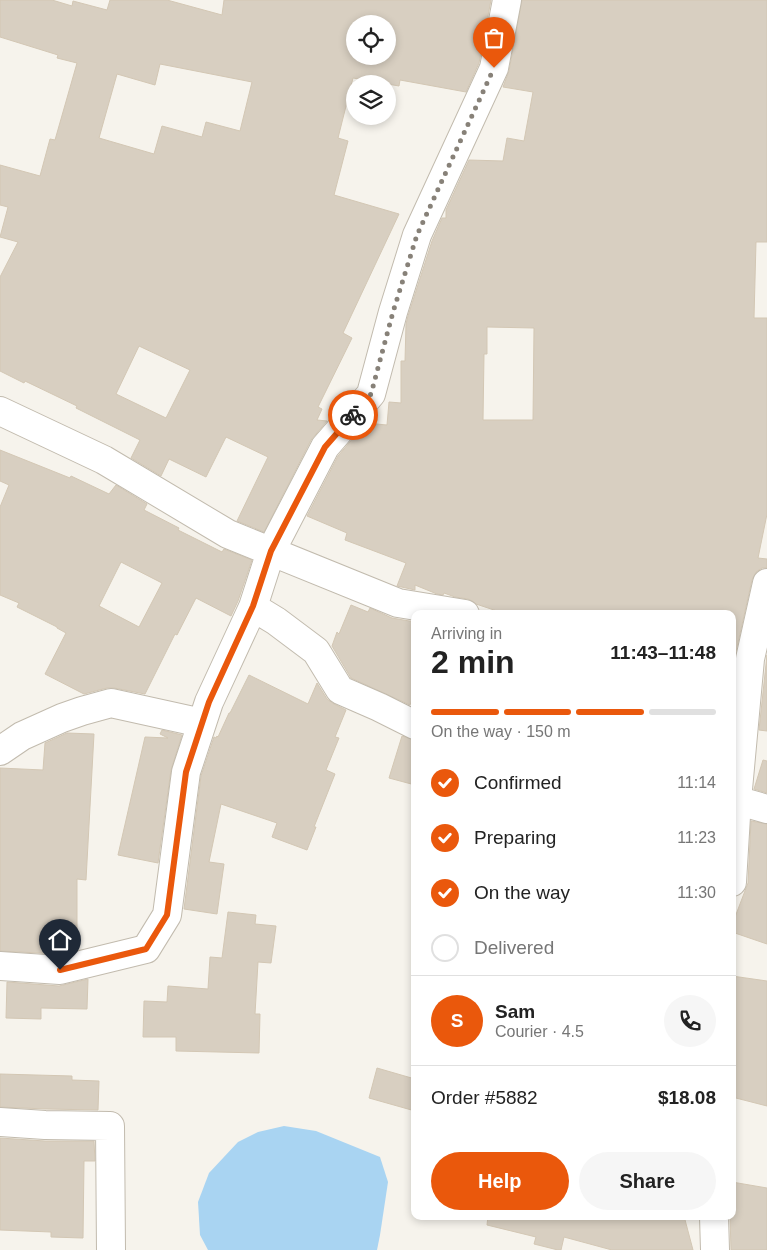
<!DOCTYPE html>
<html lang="en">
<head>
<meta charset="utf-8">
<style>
	body { margin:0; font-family:Arial,sans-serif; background:#f6f6f6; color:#222; height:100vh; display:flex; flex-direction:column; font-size:19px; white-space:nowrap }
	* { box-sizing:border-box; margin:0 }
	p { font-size:16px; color:#767676 }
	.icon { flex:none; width:28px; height:28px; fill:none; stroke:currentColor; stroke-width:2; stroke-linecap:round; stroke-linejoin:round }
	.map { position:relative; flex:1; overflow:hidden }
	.sheet { position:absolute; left:411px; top:610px; width:325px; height:610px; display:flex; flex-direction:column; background:#fff; border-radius:10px; box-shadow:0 2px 8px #0003 }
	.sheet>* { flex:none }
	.fabs { position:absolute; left:346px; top:15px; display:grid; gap:10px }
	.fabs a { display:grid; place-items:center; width:50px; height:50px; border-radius:50%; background:#fff; box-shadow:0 2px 8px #0003; font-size:25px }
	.pin { position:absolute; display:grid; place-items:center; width:42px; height:42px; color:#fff; margin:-51px -21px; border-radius:50% 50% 50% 0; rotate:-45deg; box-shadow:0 0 5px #0007 }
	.pin .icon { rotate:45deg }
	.courier { position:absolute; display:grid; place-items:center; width:50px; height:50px; margin:-25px; border:4px solid #ea580c; border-radius:50%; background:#fff; color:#222; box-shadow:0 1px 6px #0007 }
	.head em { font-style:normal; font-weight:700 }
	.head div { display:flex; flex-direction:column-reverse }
	.head { display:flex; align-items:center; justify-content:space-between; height:85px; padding:0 20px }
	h1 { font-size:32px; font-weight:700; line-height:38px }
	.bar { display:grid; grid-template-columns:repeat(4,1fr); gap:8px 5px; align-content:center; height:60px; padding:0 20px }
	.bar i { height:6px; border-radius:4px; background:#e0e0e0 }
	.bar .active { background:#ea580c }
	.bar p { grid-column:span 4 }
	.line { display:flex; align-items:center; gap:12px; padding:0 20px; border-top:1px solid #e0e0e0 }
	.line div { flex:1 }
	.round { display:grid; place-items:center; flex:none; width:52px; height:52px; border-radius:26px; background:#f6f6f6 }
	ol { padding:0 20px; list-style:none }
	li { display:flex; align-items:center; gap:15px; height:55px }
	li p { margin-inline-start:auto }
	li .icon { padding:5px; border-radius:50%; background:#ea580c; color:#fff; stroke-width:4 }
	li:last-child { color:#767676 }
	li i { width:28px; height:28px; border:2px solid #e0e0e0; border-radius:50% }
	.cta { display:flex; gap:10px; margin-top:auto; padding:10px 20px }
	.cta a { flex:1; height:58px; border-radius:30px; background:#ea580c; color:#fff; font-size:20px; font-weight:700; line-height:58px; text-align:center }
	.cta a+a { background:#f6f6f6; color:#222 }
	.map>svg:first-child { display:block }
	.water { fill:#a9d4f2 }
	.building { fill:#d8cfc1; stroke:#d3c7b4; fill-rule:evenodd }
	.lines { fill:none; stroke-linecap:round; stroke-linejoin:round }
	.minor-casing { stroke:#c2bbae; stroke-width:30 }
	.minor { stroke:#fff; stroke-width:28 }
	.done { stroke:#878178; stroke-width:5; stroke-dasharray:0 9 }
	.route { stroke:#ea580c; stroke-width:6 }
</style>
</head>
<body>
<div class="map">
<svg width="767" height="1250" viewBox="0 0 767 1250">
	<rect width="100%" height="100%" fill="#f6f3ec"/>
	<path class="water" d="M284 1126 316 1131 380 1157 388 1182 380 1235 377 1250H208L200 1235 198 1202 209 1173 238 1142 258 1132Z"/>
	<path class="building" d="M0 0H52L72 6 73 1 107 10 110 0H167L222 15 224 0H491L479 63 466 92 400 80 399 86 353 78 338 138 348 141 334 195 399 214 343 333 352 338 318 407 322 409 317 420 327 421 311 440 264 532 237 521 268 457 226 437 206 477 169 459 161 476 131 458 140 440 76 408 77 406 25 381 24 383 0 371V277L18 242 0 237 8 207 0 205V165L40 176 50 139 55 140 77 63 57 58 58 55 0 37ZM355 24H388V56H355ZM160 64 252 82 240 131 206 122 202 137 162 126 154 154 99 138 117 74 155 85ZM139 346 190 370 166 418 116 394Z
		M522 0H767V242H756L754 318H767V514L758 558 767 559V568H762L756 572 752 580 735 656 732 679V614H506L476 604 474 602 468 599 455 597 444 593 443 595 437 594 415 585V590L397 586 406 563 345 540 347 533 307 516 338 456 366 423 387 425 389 402 401 403V361H405L406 324 408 316 432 241 442 218H446V210L469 160 503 161 507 138 524 141 533 92 503 87 509 71ZM487 327 534 328 533 420H483L484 354H487Z
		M0 450 70 478 71 476 109 494 116 485 147 504 144 510 179 528 178 530 222 552 224 549 252 560 238 601 231 616 196 598 177 635 175 634 145 694 114 688H107L84 694 45 674 66 633 57 628V627L17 607 19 603 0 595V507L9 485 0 481ZM121 562 162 583 139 627 99 606Z
		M351 605 368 612 370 608 392 618 415 622V692L410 705 351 678 332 646 337 632 339 634Z
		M767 655V731L759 730Z
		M249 675 308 704 317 683 327 699 334 704 346 710 335 737 339 738 326 770 335 774 314 827H316L307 850 272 837 277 823 221 804 209 862 224 864 217 914 184 909 201 776 214 737 216 738 217 736 218 737 229 713H230Z
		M162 730 182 735 171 770 158 863 118 855 145 737 168 738 160 734Z
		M67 733 94 734 86 880 77 879V950L59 954 0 951V768L43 770 45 743Z
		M402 736 415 740V785L389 778Z
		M763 760 767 761V793L754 789Z
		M751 821 767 824V944L732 932V925L748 883Z
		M228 912 256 915 255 924 276 926 271 963 258 962 255 1014H260L259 1053 176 1051V1037H143L144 1001 167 1002 168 986 208 989 210 957 222 958Z
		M732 976 767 981V1106L732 1097Z
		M88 979 87 1009 41 1008V1019L6 1018 7 982 59 986Z
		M377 1068 415 1079V1111L369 1098Z
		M0 1074 72 1076V1080L99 1081 98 1110 46 1109 0 1107Z
		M0 1138 45 1141H94L95 1161H84L83 1238 51 1237V1232L0 1230Z
		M732 1182 767 1188V1250H731L730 1216H732Z
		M488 1216H684L693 1250H612L564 1237 561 1250H558L534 1244 536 1237 487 1225Z"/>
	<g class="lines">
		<g class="minor-casing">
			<path id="minor" d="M0 411 104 460 228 534 398 603 465 614
				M415 725 379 707 340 690 316 651 276 621 253 607 271 551 325 447 371 394 393 312 417 235 494 68 507 0
				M0 751 22 736 62 718 82 711 111 703 202 723
				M732 799 767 809
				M732 882 737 800 750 659 767 583
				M0 966 60 970 146 949 167 915 186 772 209 702 253 607
				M0 1122 45 1125 110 1126 111 1250
				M714 1216 715 1250"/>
		</g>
		<use href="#minor" class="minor"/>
	</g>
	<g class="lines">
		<path class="done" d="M353 415 371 394 393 312 417 235 494 68"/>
		<path class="route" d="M60 970 146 949 167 915 186 772 209 702 253 606 271 551 325 447 353 415"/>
	</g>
</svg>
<div class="fabs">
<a><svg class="icon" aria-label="locate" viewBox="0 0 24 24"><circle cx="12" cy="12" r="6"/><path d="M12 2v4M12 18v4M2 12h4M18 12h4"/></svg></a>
<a><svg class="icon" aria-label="layers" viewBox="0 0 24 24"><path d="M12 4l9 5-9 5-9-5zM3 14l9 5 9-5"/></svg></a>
</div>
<div class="pin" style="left:494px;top:68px;background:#ea580c"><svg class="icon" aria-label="bag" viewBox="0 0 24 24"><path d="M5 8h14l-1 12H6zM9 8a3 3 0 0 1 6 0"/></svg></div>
<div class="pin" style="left:60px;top:970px;background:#1f2937"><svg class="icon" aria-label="home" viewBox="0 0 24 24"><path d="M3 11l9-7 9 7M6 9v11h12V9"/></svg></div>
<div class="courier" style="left:353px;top:415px"><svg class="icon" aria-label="bike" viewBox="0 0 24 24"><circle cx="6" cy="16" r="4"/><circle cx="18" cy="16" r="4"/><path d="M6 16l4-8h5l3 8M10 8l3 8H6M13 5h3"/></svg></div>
<section class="sheet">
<div class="head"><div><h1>2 min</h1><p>Arriving in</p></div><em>11:43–11:48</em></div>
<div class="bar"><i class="active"></i><i class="active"></i><i class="active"></i><i></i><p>On the way · 150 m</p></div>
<ol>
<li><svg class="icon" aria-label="check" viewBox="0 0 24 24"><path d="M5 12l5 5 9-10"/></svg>Confirmed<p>11:14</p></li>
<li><svg class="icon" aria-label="check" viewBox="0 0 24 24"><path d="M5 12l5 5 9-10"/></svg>Preparing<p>11:23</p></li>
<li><svg class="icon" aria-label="check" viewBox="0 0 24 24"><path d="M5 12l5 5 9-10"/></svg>On the way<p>11:30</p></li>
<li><i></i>Delivered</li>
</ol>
<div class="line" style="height:90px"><b class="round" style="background:#ea580c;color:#fff">S</b><div><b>Sam</b><p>Courier · 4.5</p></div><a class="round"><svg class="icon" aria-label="phone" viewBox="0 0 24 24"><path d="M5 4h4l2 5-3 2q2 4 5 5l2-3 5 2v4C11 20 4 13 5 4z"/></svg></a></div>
<div class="line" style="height:65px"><div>Order #5882</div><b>$18.08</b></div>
<div class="cta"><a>Help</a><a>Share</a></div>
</section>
</div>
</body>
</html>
